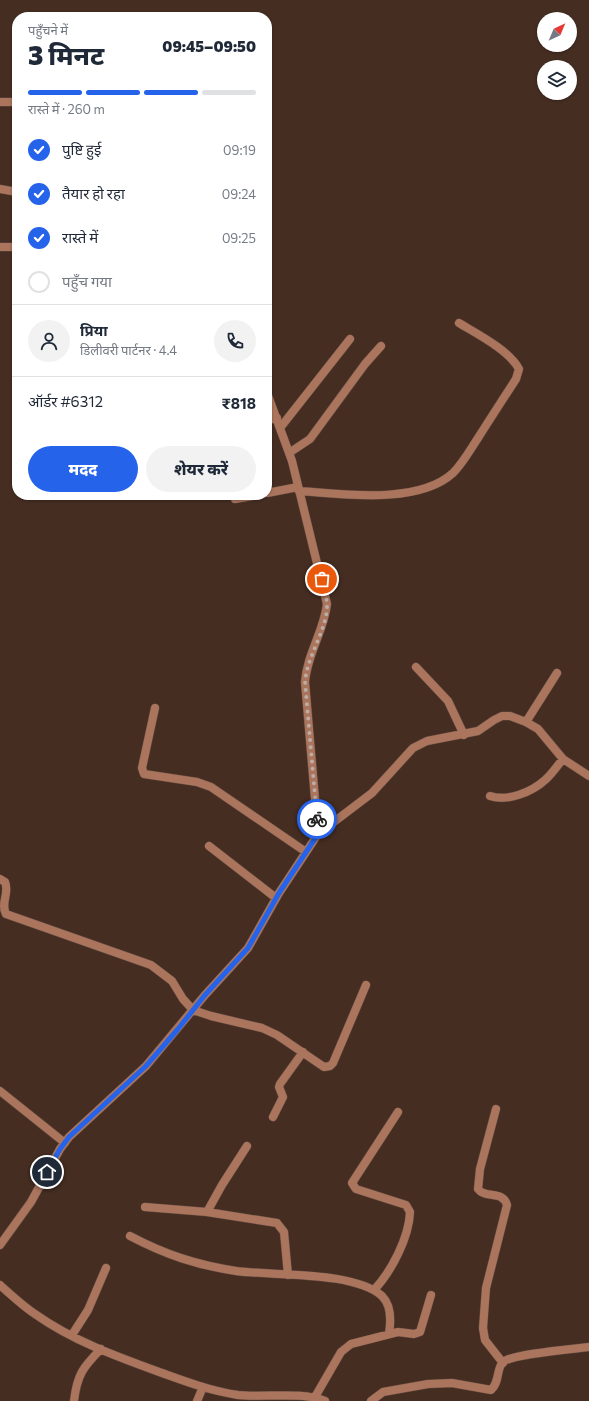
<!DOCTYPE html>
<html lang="hi">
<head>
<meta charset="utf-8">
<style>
	body { margin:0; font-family:Commissioner,"Noto Sans Devanagari",sans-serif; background:#f2f2f3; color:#1f2937; height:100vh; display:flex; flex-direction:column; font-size:15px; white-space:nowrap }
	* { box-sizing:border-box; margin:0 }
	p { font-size:13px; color:#747a83 }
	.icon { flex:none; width:22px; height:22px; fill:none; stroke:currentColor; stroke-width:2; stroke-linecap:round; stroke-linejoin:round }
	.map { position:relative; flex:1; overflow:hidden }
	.drawer { position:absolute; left:12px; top:12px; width:260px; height:488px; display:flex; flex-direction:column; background:#fff; border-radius:16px; box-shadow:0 1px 3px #0004 }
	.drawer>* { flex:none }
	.needle { width:26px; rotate:44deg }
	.controls { position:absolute; left:537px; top:12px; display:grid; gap:8px }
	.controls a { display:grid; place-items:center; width:40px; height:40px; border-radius:50%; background:#fff; box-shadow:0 1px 3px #0004; font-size:20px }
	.pin { position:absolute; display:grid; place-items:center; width:34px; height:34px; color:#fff; margin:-17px; border:2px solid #fff; border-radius:50%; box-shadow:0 1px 4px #0007 }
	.courier { position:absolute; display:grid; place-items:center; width:40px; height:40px; margin:-20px; border:3px solid #2563eb; border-radius:50%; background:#fff; color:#222; box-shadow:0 1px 5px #0007 }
	.headline em { font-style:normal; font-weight:800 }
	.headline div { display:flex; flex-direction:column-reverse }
	.headline { display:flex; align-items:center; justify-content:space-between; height:68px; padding:0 16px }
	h1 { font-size:26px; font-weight:800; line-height:30px }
	.bar { display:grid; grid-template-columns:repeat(4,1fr); gap:6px 4px; align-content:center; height:48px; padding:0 16px }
	.bar i { height:5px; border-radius:3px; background:#e0e1e3 }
	.bar .current { background:#2563eb }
	.bar p { grid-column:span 4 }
	.line { display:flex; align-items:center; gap:10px; padding:0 16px; border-top:1px solid #e0e1e3 }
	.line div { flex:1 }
	.round { display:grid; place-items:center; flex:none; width:42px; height:42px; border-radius:21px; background:#f2f2f3 }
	ol { padding:0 16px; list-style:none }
	li { display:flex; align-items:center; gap:12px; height:44px }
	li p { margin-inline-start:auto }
	li .icon { padding:4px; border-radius:50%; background:#2563eb; color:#fff; stroke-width:4 }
	li:last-child { color:#747a83 }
	li i { width:22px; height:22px; border:2px solid #e0e1e3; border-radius:50% }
	.primary-button { display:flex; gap:8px; margin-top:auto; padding:8px 16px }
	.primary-button a { flex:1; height:46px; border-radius:24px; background:#2563eb; color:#fff; font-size:16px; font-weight:800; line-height:46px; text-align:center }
	.primary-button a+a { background:#f2f2f3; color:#1f2937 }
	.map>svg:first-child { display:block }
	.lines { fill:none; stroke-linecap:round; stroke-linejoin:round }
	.street-casing { stroke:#634c42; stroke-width:9 }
	.street { stroke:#ab745c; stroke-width:8 }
	.done { stroke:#bdaca5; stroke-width:4; stroke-dasharray:0 7.2 }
	.route { stroke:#2563eb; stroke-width:5 }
</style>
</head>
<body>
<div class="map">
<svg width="589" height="1401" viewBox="0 0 589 1401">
	<rect width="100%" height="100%" fill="#452d22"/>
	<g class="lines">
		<g class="street-casing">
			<path id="street" d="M0 102H17
				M0 189 17 192
				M0 247H17
				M267 393 292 461 327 604C324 631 307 654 305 682L318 834
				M267 420 277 418
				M280 428 350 339
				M289 453 310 439 365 364 381 346
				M299 491C342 494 418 505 453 473 463 463 470 450 478 438 490 419 503 399 516 379L519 369C509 350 477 334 459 323
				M267 493 298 487
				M235 499 258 495
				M416 667 448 701 464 735
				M155 708 142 768 144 774 197 782 211 787 306 852
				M526 722 557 673
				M490 796C507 802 532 792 545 780 552 774 557 766 563 759
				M209 846 276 898
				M0 879 5 882C10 893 0 903 6 914L151 965 172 981 183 999 193 1010 211 1016 262 1028 277 1035 324 1067 330 1066 333 1063 366 985
				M0 1091 65 1143
				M496 1109 480 1169 478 1189C485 1199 503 1190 507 1205L486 1288 483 1328 485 1340 503 1363
				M273 1117 283 1097 279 1087 280 1084 303 1052
				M145 1207 207 1212 277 1223 284 1232 288 1275
				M207 1212 222 1185 247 1146
				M130 1236C166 1255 197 1265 236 1271 274 1276 354 1271 382 1296 392 1306 391 1321 389 1333
				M0 1245 31 1202 60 1149 69 1137 146 1066 205 995 248 948 279 893 318 834 372 793 413 748 427 741 478 731 494 720 502 716H510L526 722 538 729 563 759 589 776
				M0 1285C11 1295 23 1306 35 1314 73 1341 118 1357 162 1373 187 1382 211 1391 238 1395 264 1398 302 1391 325 1401
				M374 1290C391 1272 409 1238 410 1212L406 1205 356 1189 352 1183 398 1112
				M72 1335 88 1310 106 1268
				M315 1397 341 1352 351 1344 398 1332 414 1334 420 1332 431 1295
				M74 1401C77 1375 83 1367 101 1349
				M197 1401 203 1387
				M371 1401 383 1392 428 1384 452 1383 491 1390C500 1382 496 1369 503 1362 512 1354 574 1349 589 1347"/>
		</g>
		<use href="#street" class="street"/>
	</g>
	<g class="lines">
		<path class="done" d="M317 819 305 682C307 655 328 629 327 604 326 595 324 587 322 579"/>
		<path class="route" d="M47 1172 60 1149 69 1137 146 1066 178 1029 205 995 248 948 279 893 318 834 317 819"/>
	</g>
</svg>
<div class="controls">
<a><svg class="needle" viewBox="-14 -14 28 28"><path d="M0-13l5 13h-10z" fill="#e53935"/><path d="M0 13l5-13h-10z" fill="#747a83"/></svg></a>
<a><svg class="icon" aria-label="layers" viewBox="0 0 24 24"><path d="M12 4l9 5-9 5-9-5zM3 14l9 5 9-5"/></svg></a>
</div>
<div class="pin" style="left:322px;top:579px;background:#ea580c"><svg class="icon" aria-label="bag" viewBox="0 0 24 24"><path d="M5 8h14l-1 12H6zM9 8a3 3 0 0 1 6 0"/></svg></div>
<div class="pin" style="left:47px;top:1172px;background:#1f2937"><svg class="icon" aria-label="home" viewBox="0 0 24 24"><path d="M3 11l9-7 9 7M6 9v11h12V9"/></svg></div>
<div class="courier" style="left:317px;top:819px"><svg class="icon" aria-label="bike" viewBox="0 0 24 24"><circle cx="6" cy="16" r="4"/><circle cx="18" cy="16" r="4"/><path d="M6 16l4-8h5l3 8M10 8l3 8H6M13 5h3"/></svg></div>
<section class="drawer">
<div class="headline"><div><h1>3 मिनट</h1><p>पहुँचने में</p></div><em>09:45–09:50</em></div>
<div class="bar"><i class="current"></i><i class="current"></i><i class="current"></i><i></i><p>रास्ते में · 260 m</p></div>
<ol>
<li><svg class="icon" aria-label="check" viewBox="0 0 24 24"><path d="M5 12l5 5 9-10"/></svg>पुष्टि हुई<p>09:19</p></li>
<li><svg class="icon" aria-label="check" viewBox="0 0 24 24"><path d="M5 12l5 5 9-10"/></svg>तैयार हो रहा<p>09:24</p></li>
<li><svg class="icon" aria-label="check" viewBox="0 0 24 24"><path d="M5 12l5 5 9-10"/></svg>रास्ते में<p>09:25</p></li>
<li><i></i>पहुँच गया</li>
</ol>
<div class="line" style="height:72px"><a class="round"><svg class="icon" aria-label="person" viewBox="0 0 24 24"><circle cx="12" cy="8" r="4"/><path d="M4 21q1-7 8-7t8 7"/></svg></a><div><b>प्रिया</b><p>डिलीवरी पार्टनर · 4.4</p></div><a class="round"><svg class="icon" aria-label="phone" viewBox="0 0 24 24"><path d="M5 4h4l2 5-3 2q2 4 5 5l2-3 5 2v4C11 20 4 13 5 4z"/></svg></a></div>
<div class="line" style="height:52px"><div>ऑर्डर #6312</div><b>₹818</b></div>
<div class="primary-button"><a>मदद</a><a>शेयर करें</a></div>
</section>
</div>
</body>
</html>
